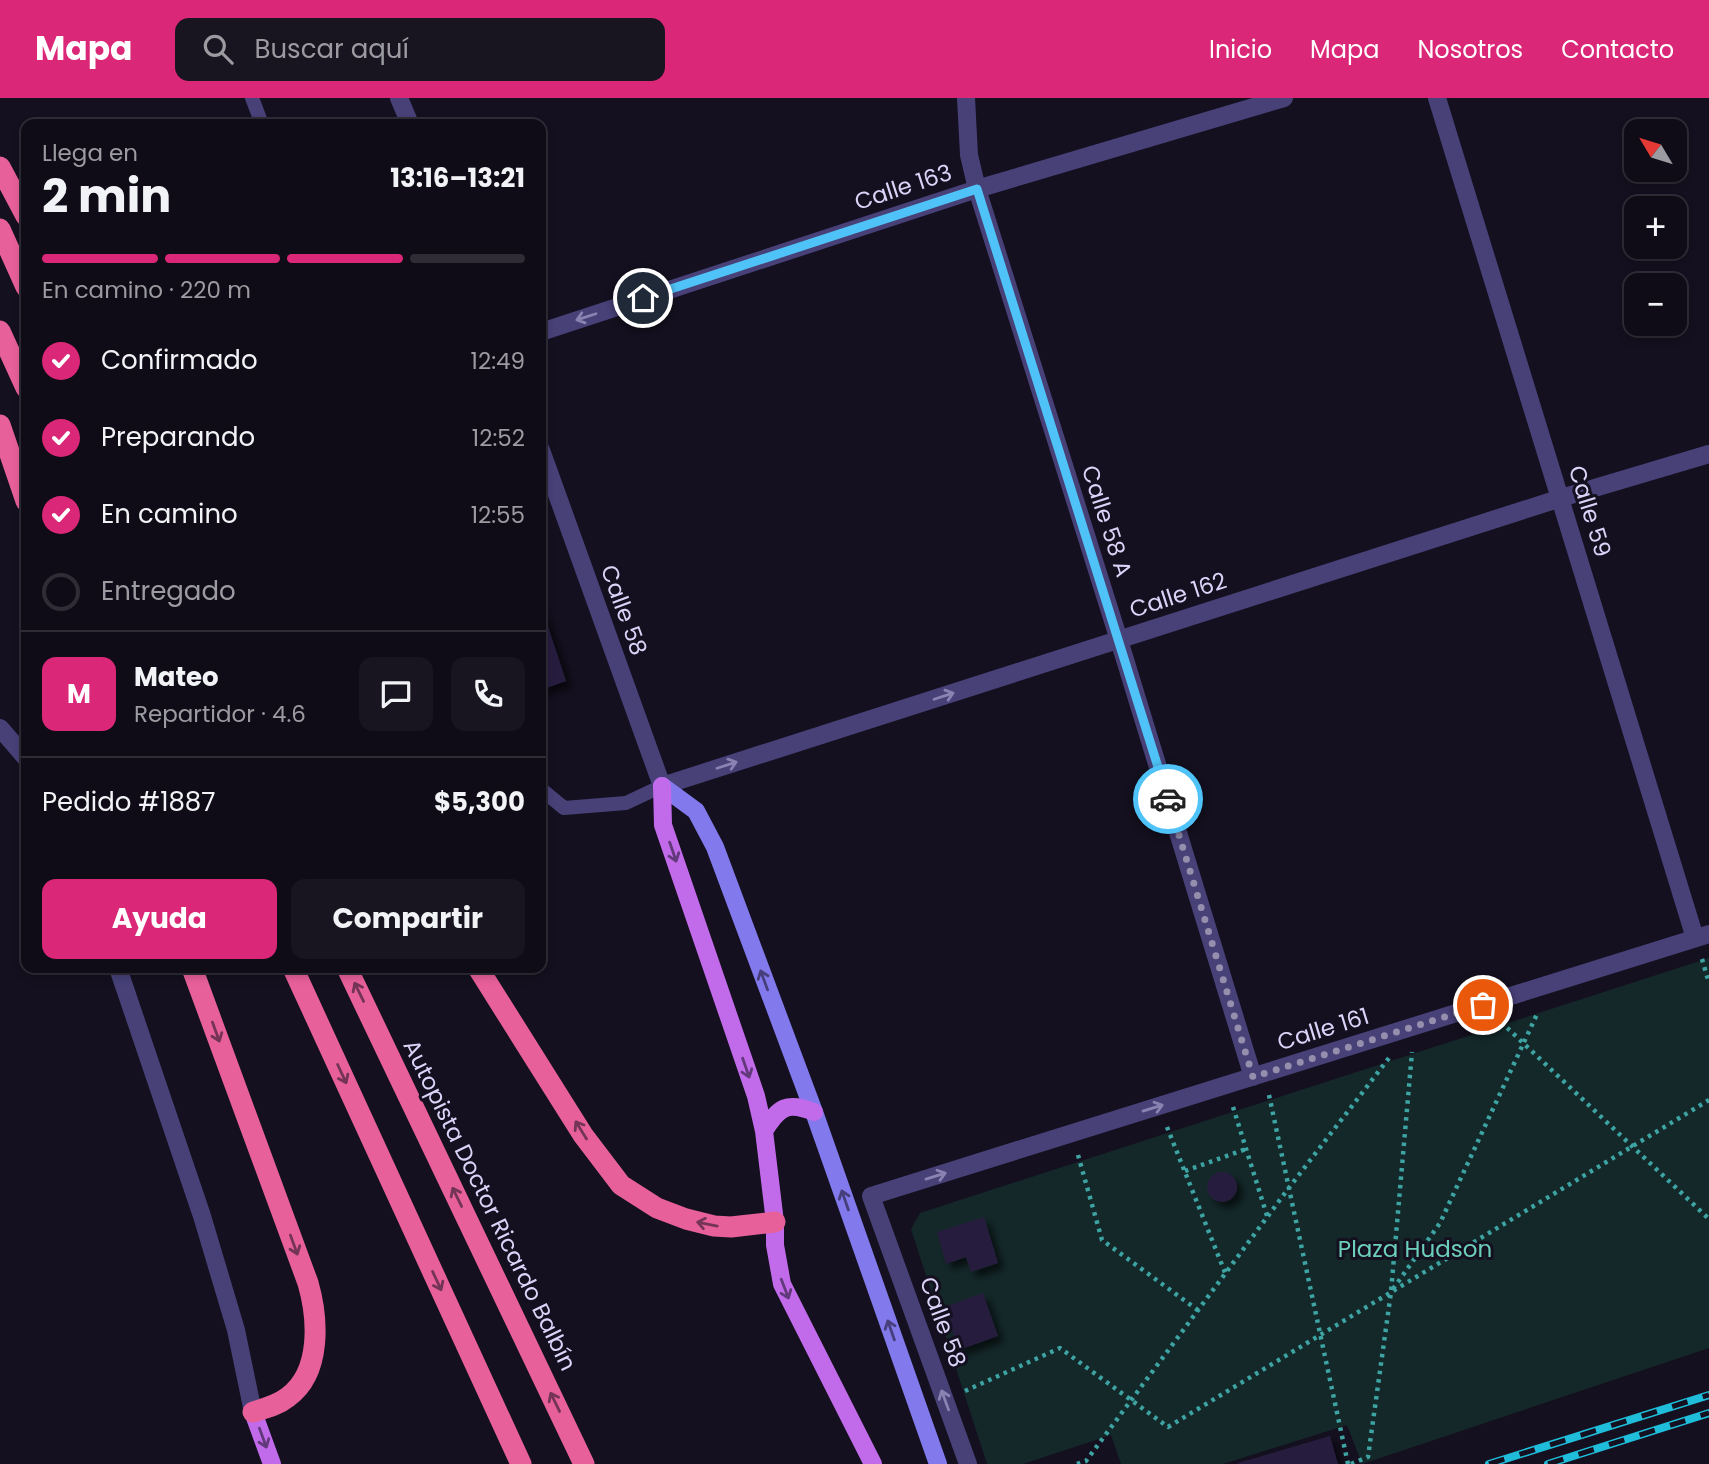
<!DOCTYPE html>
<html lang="es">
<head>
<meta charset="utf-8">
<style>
	body { margin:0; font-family:Poppins,sans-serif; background:#181520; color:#f1f3f6; height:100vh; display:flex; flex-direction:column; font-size:26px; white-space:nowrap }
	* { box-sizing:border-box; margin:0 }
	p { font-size:23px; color:#9b9ba1 }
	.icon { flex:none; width:38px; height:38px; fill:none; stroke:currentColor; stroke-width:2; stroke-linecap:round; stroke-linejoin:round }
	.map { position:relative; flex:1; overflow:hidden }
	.sheet { position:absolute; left:21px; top:21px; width:525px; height:854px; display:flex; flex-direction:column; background:#0f0c17; border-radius:14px; box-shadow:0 4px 10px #0003,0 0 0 2px #2f2c36 }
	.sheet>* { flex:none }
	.needle { width:46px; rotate:308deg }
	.buttons { position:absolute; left:1624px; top:21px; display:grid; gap:14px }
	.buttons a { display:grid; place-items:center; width:63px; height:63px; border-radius:14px; background:#0f0c17; box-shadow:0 4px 10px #0003,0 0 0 2px #2f2c36; font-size:35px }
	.pin { position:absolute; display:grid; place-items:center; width:60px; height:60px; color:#fff; margin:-30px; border:4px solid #fff; border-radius:50%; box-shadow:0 2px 7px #0007 }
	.courier { position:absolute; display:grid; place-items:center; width:70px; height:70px; margin:-35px; border:5px solid #4fc3f7; border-radius:50%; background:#fff; color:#222; box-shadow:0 2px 9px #0007 }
	.head em { font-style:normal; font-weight:700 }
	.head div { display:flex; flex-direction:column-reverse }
	.head { display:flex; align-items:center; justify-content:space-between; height:119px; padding:0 21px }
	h1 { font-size:46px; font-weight:700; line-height:52px }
	.bar { display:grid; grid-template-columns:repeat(4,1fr); gap:10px 7px; align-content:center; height:84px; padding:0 21px }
	.bar i { height:9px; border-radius:5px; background:#2f2c36 }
	.bar .on { background:#db2777 }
	.bar p { grid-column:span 4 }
	.line { display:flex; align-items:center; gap:18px; padding:0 21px; border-top:2px solid #2f2c36 }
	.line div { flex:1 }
	.round { display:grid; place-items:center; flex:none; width:74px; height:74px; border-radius:14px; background:#181520 }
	ol { padding:0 21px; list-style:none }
	li { display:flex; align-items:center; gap:21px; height:77px }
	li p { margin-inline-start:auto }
	li .icon { padding:7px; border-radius:50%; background:#db2777; color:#fff; stroke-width:4 }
	li:last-child { color:#9b9ba1 }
	li i { width:38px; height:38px; border:4px solid #2f2c36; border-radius:50% }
	.action { display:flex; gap:14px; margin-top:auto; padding:14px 21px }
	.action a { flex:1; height:80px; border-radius:14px; background:#db2777; color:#fff; font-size:28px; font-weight:700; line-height:80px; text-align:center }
	.action a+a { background:#181520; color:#f1f3f6 }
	header { display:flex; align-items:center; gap:42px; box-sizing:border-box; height:98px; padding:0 35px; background:#db2777; color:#fff }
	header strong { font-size:33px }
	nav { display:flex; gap:38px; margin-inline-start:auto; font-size:24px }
	.search { width:490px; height:63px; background:#181520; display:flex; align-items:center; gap:18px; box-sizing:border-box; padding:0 24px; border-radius:14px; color:#9b9ba1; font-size:26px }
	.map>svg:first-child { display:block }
	.green { fill:#142829 }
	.building { fill:#271f3e; filter:url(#shadow) }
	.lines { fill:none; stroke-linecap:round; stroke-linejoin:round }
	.path { stroke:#3ea3a3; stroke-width:4.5; stroke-dasharray:3.5 5; stroke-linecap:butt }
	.service { stroke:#474178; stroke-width:14 }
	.minor { stroke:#474178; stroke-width:18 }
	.secondary { stroke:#8279ec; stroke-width:18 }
	.primary { stroke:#c26bea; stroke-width:18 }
	.motorway { stroke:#e8609a; stroke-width:21 }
	.rail-casing { stroke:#1fbdda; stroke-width:8 }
	.rail { stroke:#14101f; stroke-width:5; stroke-dasharray:16; stroke-linecap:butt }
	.oneway { stroke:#8a83b2 }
	.oneway2 { stroke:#62397a }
	.oneway3 { stroke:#463f7b }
	.oneway4 { stroke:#733456 }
	.done { stroke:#958fad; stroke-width:7; stroke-dasharray:0 12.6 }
	.route { stroke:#4fc3f7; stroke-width:9 }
	.labels { text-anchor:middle; stroke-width:6; stroke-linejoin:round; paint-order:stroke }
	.street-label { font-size:23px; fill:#dbd4f9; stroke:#14101f }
	.park-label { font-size:23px; fill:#6bcfbb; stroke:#14101f }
</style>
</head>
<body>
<header>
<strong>Mapa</strong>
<div class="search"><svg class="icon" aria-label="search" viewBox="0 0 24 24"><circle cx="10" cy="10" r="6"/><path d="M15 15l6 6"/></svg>Buscar aquí</div>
<nav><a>Inicio</a><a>Mapa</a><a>Nosotros</a><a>Contacto</a></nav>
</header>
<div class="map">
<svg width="1709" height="1366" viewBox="0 0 1709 1366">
	<defs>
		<filter id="shadow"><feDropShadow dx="6" dy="6" stdDeviation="3.5" flood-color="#0009"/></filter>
	</defs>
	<rect width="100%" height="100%" fill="#14101f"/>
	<path class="green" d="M1709 860V1250L1362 1366 1347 1327 1223 1366H1121L1111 1337 1023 1366H987L911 1131 920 1115Z"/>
	<path class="building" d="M541 507 566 583 541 592Z
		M1207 1089a15 15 0 1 1 30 0a15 15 0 1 1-30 0Z
		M984 1119 998 1165 971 1174 966 1159 946 1166 937 1134Z
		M983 1195 998 1238 959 1252 944 1209Z
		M1330 1338 1338 1366H1238V1365Z"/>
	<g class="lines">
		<path class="path" d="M1702 861 1709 885
			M1501 924 1709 1121
			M1269 997 1348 1366
			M1233 1009 1268 1121
			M1167 1029 1226 1177
			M1078 1057 1102 1142 1199 1213
			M1185 1073 1246 1051
			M1393 1191 1440 1125 1538 914
			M965 1293 1060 1250 1168 1329 1709 1002
			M1077 1366 1086 1363 1288 1091 1389 960
			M1351 1366 1368 1359 1391 1194 1412 954"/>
		<path class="service" d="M252 0 262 26
			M541 691 564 710 626 705 662 688"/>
		<path class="minor" d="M399 0 410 26
			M966 0 969 57 977 91 1119 542 1253 979
			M1437 0 1695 840
			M541 234 977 91 1284 0
			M541 352 662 688 1561 400 1709 356
			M0 630 26 660
			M118 870 202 1118 236 1232 253 1314
			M968 1366 871 1098 1709 836"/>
		<path class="secondary" d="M662 688 696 713 715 749 814 1014 938 1366"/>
		<path class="primary" d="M662 688 663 727 756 998 764 1033 775 1124V1147L782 1186 873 1366
			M764 1033C779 1009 787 1003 814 1014
			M253 1314 272 1366"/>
		<path class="motorway" d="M0 69 26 118
			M0 131 26 189
			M0 233 26 290
			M0 327 26 403
			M192 870 308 1185C318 1220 322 1274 288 1299 278 1307 266 1310 253 1314
			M293 870 521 1366
			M347 870 584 1366
			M478 870 583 1037 621 1087 657 1110 686 1121 714 1128 731 1129 775 1124"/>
		<g class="rail-casing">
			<path id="rail" d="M1489 1366 1709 1297
				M1548 1366 1709 1315"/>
		</g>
		<use href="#rail" class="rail"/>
	</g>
	<defs><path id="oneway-shaft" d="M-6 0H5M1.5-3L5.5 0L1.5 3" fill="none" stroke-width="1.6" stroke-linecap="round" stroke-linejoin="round" transform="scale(1.75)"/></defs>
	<g class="oneway">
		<use href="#oneway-shaft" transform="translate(586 219) rotate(162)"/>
		<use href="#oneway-shaft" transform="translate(944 598) rotate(-18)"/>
		<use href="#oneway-shaft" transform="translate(727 667) rotate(-18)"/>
		<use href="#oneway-shaft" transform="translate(1153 1010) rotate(-17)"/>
		<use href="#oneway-shaft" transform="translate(936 1078) rotate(-17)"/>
		<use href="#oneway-shaft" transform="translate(945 1302) rotate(-110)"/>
	</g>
	<g class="oneway2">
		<use href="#oneway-shaft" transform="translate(673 754) rotate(71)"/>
		<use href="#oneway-shaft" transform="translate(746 970) rotate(71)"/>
		<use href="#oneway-shaft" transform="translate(785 1191) rotate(69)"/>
		<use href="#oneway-shaft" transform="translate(263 1340) rotate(70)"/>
	</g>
	<g class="oneway3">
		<use href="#oneway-shaft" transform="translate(764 882) rotate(-110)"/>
		<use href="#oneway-shaft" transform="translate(845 1102) rotate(-109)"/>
		<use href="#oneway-shaft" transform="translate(891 1232) rotate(-109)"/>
	</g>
	<g class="oneway4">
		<use href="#oneway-shaft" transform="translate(359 894) rotate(-116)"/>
		<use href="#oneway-shaft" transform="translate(216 934) rotate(70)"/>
		<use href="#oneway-shaft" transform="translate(342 976) rotate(65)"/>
		<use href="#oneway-shaft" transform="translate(581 1032) rotate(-122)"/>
		<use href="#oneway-shaft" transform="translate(457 1099) rotate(-116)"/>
		<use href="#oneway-shaft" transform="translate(707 1126) rotate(-169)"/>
		<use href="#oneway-shaft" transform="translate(294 1147) rotate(70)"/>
		<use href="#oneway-shaft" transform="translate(437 1183) rotate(65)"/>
		<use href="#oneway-shaft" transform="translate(555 1304) rotate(-116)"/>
	</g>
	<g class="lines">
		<path class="done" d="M1168 701 1253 979 1483 907"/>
		<path class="route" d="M643 200 977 91 1168 701"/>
	</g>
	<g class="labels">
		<g class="street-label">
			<text transform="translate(903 89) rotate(-18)" y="8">Calle 163</text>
			<text transform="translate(1590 413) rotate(73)" y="8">Calle 59</text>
			<text transform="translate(1107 423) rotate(72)" y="8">Calle 58 A</text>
			<text transform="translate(1178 497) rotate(-18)" y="8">Calle 162</text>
			<text transform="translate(624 512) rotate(70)" y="8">Calle 58</text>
			<text transform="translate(1323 931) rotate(-17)" y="8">Calle 161</text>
			<text transform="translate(490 1107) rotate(64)" y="8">Autopista Doctor Ricardo Balbín</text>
			<text transform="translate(943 1224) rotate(70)" y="8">Calle 58</text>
		</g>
		<g class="park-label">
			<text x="1415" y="1159">Plaza Hudson</text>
		</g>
	</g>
</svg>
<div class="buttons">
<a><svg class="needle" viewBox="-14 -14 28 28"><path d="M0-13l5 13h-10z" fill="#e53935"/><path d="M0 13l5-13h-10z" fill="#9b9ba1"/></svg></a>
<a>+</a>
<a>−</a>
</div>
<div class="pin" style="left:1483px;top:907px;background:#ea580c"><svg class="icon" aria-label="bag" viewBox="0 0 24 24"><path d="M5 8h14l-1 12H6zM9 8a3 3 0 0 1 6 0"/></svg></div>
<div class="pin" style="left:643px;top:200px;background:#1f2937"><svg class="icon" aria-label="home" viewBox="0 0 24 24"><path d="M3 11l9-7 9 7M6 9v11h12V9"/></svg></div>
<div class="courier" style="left:1168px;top:701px"><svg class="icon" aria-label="car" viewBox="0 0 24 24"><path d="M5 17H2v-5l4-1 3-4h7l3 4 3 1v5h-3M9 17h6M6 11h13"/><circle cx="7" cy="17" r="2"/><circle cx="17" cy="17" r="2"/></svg></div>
<section class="sheet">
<div class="head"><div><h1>2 min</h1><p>Llega en</p></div><em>13:16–13:21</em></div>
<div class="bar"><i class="on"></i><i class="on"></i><i class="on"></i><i></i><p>En camino · 220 m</p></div>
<ol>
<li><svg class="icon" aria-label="check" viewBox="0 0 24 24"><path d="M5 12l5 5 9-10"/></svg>Confirmado<p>12:49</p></li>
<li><svg class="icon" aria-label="check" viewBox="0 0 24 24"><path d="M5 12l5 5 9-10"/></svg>Preparando<p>12:52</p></li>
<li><svg class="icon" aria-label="check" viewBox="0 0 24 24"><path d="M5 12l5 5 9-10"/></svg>En camino<p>12:55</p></li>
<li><i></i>Entregado</li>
</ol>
<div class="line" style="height:126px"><b class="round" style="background:#db2777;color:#fff">M</b><div><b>Mateo</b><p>Repartidor · 4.6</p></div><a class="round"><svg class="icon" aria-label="chat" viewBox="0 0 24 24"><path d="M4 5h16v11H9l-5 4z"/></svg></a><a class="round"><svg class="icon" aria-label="phone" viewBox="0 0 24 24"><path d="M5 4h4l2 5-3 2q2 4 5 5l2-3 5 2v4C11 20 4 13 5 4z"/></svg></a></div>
<div class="line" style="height:91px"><div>Pedido #1887</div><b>$5,300</b></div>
<div class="action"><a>Ayuda</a><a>Compartir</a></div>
</section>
</div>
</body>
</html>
